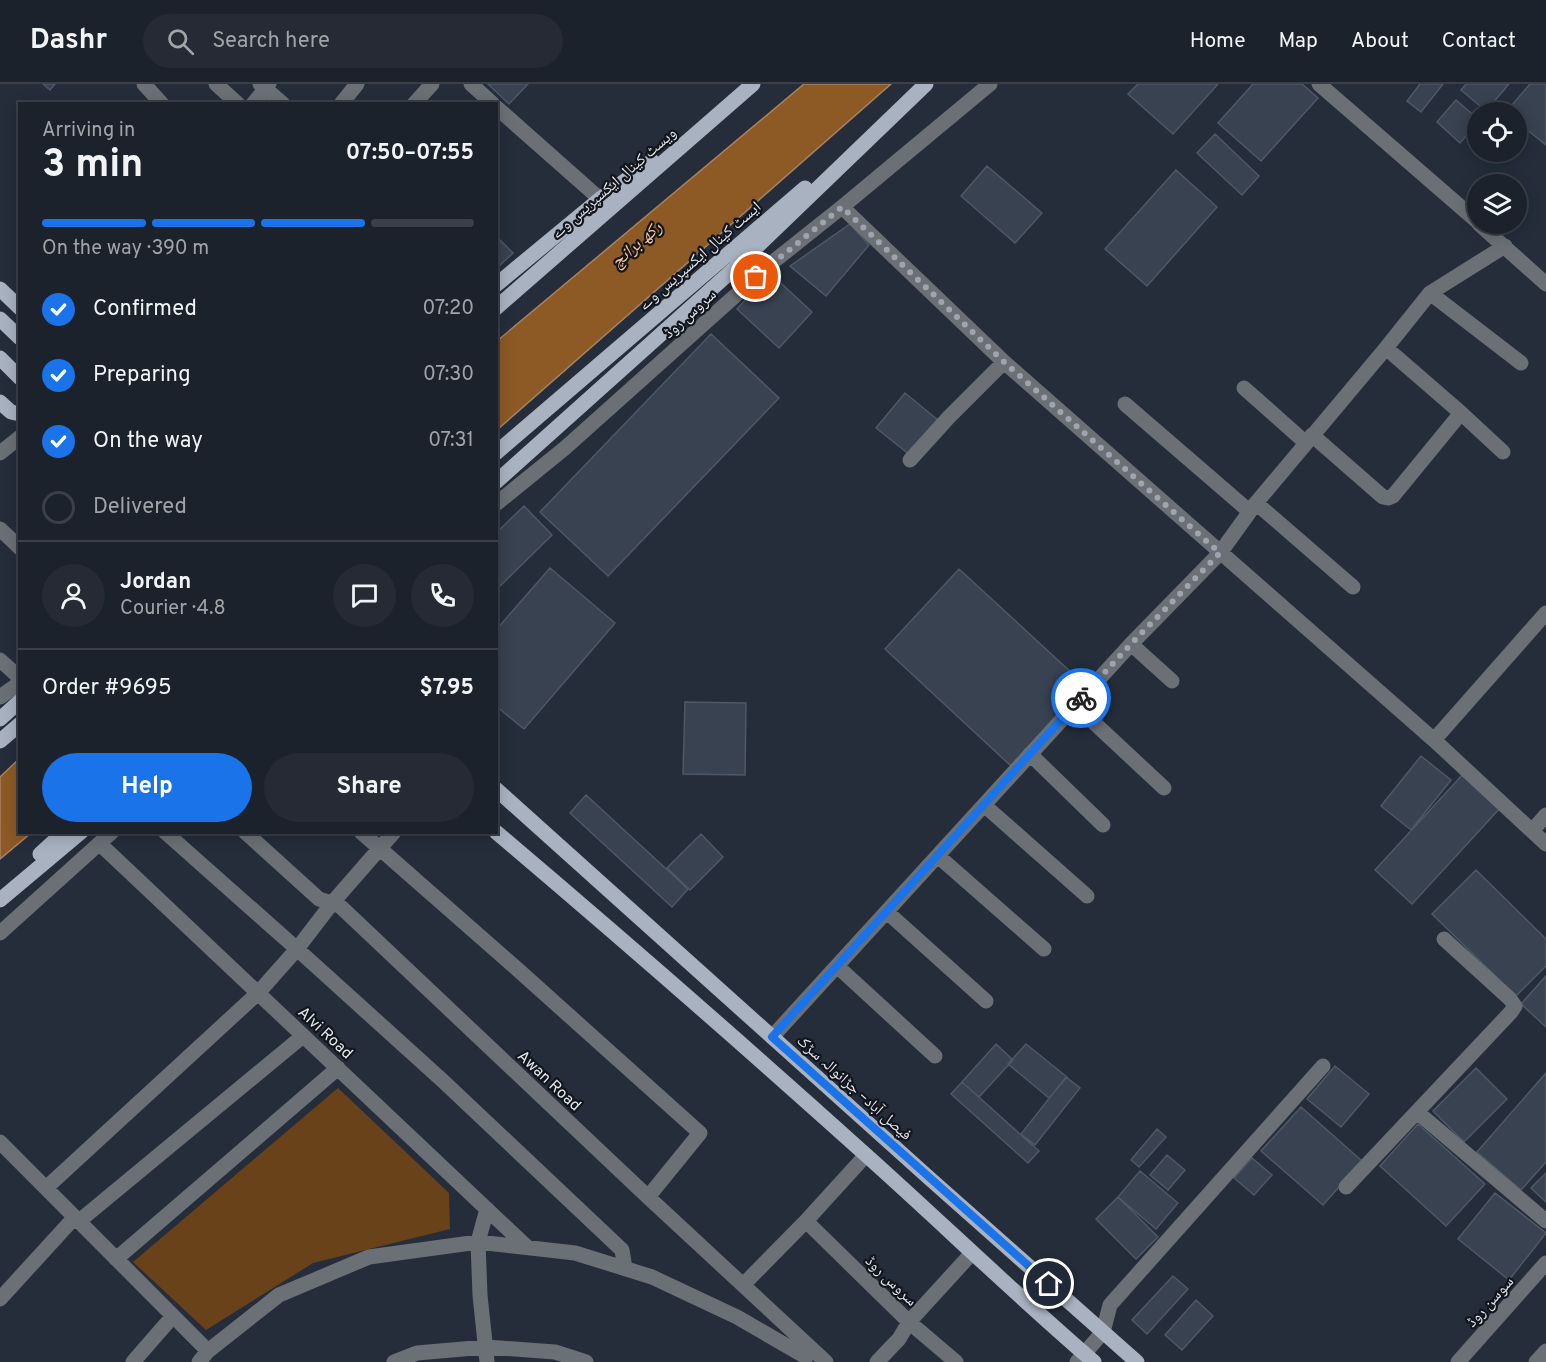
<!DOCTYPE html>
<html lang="en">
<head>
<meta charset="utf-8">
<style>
	body { margin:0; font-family:Overpass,"Noto Naskh Arabic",sans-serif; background:#252a34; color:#f1f3f6; height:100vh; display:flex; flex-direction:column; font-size:22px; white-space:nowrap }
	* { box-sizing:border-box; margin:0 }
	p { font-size:20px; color:#a0a4a9 }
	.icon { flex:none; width:33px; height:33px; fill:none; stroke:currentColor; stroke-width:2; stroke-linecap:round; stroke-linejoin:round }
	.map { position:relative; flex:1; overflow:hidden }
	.drawer { position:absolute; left:18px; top:18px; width:480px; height:732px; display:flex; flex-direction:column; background:#1c222c; border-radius:0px; box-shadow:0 3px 15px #0003,0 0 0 2px #3a3f48 }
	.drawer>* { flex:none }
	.fabs { position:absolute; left:1467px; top:18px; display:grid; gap:12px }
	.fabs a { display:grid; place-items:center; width:60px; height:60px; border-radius:50%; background:#1c222c; box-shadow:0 3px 15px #0003,0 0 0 2px #3a3f48; font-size:30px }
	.pin { position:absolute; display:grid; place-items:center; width:51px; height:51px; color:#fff; margin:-26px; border:3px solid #fff; border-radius:50%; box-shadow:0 2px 6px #0007 }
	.courier { position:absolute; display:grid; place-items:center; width:60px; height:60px; margin:-30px; border:4px solid #1a73e8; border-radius:50%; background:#fff; color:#222; box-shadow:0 2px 8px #0007 }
	.headline em { font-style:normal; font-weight:700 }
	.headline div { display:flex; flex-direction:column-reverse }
	.headline { display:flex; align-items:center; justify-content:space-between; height:102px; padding:0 24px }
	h1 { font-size:39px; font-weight:700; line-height:45px }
	.bar { display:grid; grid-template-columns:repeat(4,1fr); gap:9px 6px; align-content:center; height:72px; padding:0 24px }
	.bar i { height:8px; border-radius:4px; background:#3a3f48 }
	.bar .on { background:#1a73e8 }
	.bar p { grid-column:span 4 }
	.line { display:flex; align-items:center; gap:15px; padding:0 24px; border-top:2px solid #3a3f48 }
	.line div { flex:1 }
	.round { display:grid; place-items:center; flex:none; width:63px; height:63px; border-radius:32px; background:#252a34 }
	ol { padding:0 24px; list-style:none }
	li { display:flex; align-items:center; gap:18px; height:66px }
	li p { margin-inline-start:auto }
	li .icon { padding:6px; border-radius:50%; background:#1a73e8; color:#fff; stroke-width:4 }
	li:last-child { color:#a0a4a9 }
	li i { width:33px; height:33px; border:3px solid #3a3f48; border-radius:50% }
	.button { display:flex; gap:12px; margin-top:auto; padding:12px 24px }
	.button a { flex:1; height:69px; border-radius:36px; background:#1a73e8; color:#fff; font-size:24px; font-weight:700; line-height:69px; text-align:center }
	.button a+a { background:#252a34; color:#f1f3f6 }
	header { display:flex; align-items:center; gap:36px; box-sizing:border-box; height:84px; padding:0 30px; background:#1c222c; border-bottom:2px solid #3a3f48 }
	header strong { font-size:28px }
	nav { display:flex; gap:33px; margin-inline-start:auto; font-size:21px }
	.search { width:420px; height:54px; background:#252a34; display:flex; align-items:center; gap:15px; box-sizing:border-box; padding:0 21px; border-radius:33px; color:#a0a4a9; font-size:22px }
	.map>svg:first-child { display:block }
	.green { fill:#69421a }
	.water { fill:#8d5924; stroke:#a68361; stroke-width:1.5 }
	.building { fill:#384250; stroke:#4e5866; stroke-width:1.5 }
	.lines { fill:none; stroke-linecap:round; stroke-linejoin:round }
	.minor { stroke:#6b7077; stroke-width:15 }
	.major { stroke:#a8b2c0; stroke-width:15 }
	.done { stroke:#9fa5b0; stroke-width:6; stroke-dasharray:0 10.8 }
	.route { stroke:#1a73e8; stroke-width:8 }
	.labels { text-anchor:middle; stroke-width:4.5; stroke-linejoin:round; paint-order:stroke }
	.street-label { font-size:16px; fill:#e0e6ef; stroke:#12151c }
	.water-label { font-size:18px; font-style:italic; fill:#fbc492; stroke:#12151c }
</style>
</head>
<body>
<header>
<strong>Dashr</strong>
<div class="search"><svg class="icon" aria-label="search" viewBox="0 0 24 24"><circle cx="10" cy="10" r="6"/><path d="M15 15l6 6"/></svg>Search here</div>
<nav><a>Home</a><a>Map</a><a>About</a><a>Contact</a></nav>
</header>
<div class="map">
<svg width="1546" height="1278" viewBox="0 0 1546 1278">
	<rect width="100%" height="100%" fill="#252d3b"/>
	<path class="green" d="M338 1004 449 1109 450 1145 313 1179 206 1246 133 1178Z"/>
	<path class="water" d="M804 0H891L497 346V257Z
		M19 675 20 748 31 749 0 775V693Z"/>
	<path class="building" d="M43 0H55L50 6Z
		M488 0H528L509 20Z
		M1138 0H1218L1173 50 1128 10Z
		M1253 0H1302L1318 14 1261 77 1218 39Z
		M1420 0H1443L1421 28 1407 17Z
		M1466 0H1509L1486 27 1461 6Z
		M1530 0H1546V61L1516 37V28H1506Z
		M1456 16 1478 35V38L1460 59 1437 38Z
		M1215 50 1259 92 1242 111 1197 69Z
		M987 82 1042 129 1015 159 961 112Z
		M1176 86 1217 123 1147 202 1105 165Z
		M850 140 869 161 826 212 790 182Z
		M496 152 513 169 496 185Z
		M770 189 812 228 779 264 737 225Z
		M711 250 779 314 608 492 540 428Z
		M905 309 938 336 910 371 876 344Z
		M524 422 552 451 496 506V449Z
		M550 484 615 539 524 645 496 622V546Z
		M959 485 1086 602 1011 682 885 565Z
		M685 618 746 619 745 691 683 690Z
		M1421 672 1451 696 1411 746 1381 722Z
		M1464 689 1501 723 1412 820 1375 786Z
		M586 711 688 805 672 823 570 729Z
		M701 750 723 773 690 806 667 784Z
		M1476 786 1546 855V882L1516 912 1432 830Z
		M1546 892V943L1521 920Z
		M996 960 1013 976 979 1013 962 998Z
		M1026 960 1067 993 1049 1014 1008 980Z
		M1335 982 1369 1010 1341 1043 1307 1015Z
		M1476 984 1507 1015 1464 1058 1433 1027Z
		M1546 989V1078L1521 1106 1477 1068Z
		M1066 993 1080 1004 1035 1061 1021 1050Z
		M962 998 1039 1067 1028 1079 951 1010Z
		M1301 1023 1362 1077 1323 1121 1261 1067Z
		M1418 1040 1485 1100 1446 1142 1380 1082Z
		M1157 1045 1166 1053 1139 1083 1131 1076Z
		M1167 1071 1185 1086 1168 1106 1150 1091Z
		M1252 1074 1272 1091 1254 1111 1234 1094Z
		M1140 1087 1178 1119 1156 1145 1118 1113Z
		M1546 1089V1118L1531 1104Z
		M1495 1109 1546 1149 1509 1196 1458 1155Z
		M1118 1113 1158 1153 1136 1175 1096 1135Z
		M1173 1192 1188 1205 1147 1250 1132 1236Z
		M1196 1216 1213 1232 1182 1266 1165 1251Z"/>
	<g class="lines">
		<path class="minor" d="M144 0 162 20
			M216 0 238 20
			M260 0 283 20
			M471 0 493 20
			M1319 0 1478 138
			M253 20 269 0
			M341 20 357 0
			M414 20 432 0
			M496 23 600 115
			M842 123 1004 278 1434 656 1546 760
			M1479 140 1546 200
			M1430 209 1521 279
			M1386 264 1461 329 1503 368
			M1244 304 1306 359
			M1125 320 1249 427
			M1312 351 1383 413 1388 414 1393 412 1461 329
			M0 369 20 353
			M910 376 949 333 1004 278
			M1256 419 1353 503
			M496 420 565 364 773 178 842 123 990 0
			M0 445 20 464
			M1131 560 1172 597
			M0 576 20 594
			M0 613 20 599
			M1075 621 1164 704
			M1434 656 1546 529
			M1030 670 1103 741
			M984 721 1087 812
			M1532 747 1546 731
			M165 748 297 865 443 997 622 1166 625 1184
			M245 748 319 815C327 818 334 818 341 823L648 1113 826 1278
			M361 748 516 884 700 1049 648 1113
			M100 760 527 1163
			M938 772 1044 865
			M887 828 986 917
			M0 849 112 748
			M837 882 935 972
			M772 953 1131 560 1220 469 1256 419 1386 264 1430 209 1505 162
			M1417 1028 1546 1137
			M0 1058 208 1267
			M47 1103 258 909 297 865 333 818 394 748
			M1346 1103 1511 928 1515 922 1510 915 1444 855
			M487 1125 478 1158 480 1211 487 1278
			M806 1137 909 1238 956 1278
			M78 1138 303 952
			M116 1175 338 984
			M743 1201 806 1137 866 1071
			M0 1215 74 1134
			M133 1278 173 1232
			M199 1278 208 1267 279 1211 369 1173 478 1158 575 1169 652 1193 737 1233 806 1273
			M394 1278 417 1269 486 1263 555 1268 586 1278
			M877 1278 899 1255 909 1238 972 1169
			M1077 1278 1103 1248 1110 1221 1323 982
			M1458 1278 1546 1179
			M1536 1278 1546 1267"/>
		<path class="major" d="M496 201 600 115 652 77
			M0 205 20 224
			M496 224 753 0
			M0 235 20 254
			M0 274 20 294
			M0 318 11 328 20 330
			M496 369 805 104
			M496 398 736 183 926 0
			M0 635 20 617
			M0 657 20 640
			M496 705 928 1093 1137 1278
			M496 748C621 854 744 961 866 1071 942 1139 1016 1211 1094 1278
			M40 770 64 748
			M0 816 81 748"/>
	</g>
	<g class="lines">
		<path class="done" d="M756 193 842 123 1004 278 1220 469 1131 560 1081 614"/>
		<path class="route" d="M1049 1200 772 953 1081 614"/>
	</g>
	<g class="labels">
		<g class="street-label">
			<text transform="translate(613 98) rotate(-41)" y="6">ویسٹ کینال ایکسپریس وے</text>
			<text transform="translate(699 171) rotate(-41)" y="6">ایسٹ کینال ایکسپریس وے</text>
			<text transform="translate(689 229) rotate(-42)" y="6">سروس روڈ</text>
			<text transform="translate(326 948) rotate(43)" y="6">Alvi Road</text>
			<text transform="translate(550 996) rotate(43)" y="6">Awan Road</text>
			<text transform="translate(855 1003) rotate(42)" y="6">فیصل آباد– جڑانوالہ سڑک</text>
			<text transform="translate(892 1196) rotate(44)" y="6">سروس روڈ</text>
			<text transform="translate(1489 1217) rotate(-48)" y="6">سوسن روڈ</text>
		</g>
		<g class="water-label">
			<text transform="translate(636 160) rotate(-41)" y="6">رکھ برانچ</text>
		</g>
	</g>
</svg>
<div class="fabs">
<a><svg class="icon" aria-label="locate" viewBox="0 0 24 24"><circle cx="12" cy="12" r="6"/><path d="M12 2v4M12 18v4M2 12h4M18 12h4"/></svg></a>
<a><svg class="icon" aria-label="layers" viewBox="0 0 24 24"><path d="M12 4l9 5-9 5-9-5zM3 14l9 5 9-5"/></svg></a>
</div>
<div class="pin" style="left:756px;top:193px;background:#ea580c"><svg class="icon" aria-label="bag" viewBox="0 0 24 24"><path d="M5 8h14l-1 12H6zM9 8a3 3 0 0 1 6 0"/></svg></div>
<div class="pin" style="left:1049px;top:1200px;background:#1f2937"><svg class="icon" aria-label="home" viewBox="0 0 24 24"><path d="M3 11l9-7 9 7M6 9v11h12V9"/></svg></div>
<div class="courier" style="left:1081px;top:614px"><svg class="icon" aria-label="bike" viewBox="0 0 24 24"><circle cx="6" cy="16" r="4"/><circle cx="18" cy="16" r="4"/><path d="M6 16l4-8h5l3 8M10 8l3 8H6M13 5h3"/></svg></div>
<section class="drawer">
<div class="headline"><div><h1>3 min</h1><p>Arriving in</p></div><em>07:50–07:55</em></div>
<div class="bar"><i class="on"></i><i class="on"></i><i class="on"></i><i></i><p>On the way · 390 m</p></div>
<ol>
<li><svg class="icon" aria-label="check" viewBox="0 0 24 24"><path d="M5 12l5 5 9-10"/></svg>Confirmed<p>07:20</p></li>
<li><svg class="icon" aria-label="check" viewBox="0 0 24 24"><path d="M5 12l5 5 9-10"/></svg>Preparing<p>07:30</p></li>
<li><svg class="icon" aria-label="check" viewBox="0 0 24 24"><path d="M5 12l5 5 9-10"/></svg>On the way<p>07:31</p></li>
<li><i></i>Delivered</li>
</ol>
<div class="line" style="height:108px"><a class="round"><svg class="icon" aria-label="person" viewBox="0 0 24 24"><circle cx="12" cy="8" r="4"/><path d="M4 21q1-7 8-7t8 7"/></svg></a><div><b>Jordan</b><p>Courier · 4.8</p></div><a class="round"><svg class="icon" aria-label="chat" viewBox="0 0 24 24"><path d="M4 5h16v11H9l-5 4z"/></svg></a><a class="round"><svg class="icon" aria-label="phone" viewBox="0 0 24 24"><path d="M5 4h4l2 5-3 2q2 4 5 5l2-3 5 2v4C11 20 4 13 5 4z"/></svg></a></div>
<div class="line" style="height:78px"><div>Order #9695</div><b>$7.95</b></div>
<div class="button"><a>Help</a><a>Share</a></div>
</section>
</div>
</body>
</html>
